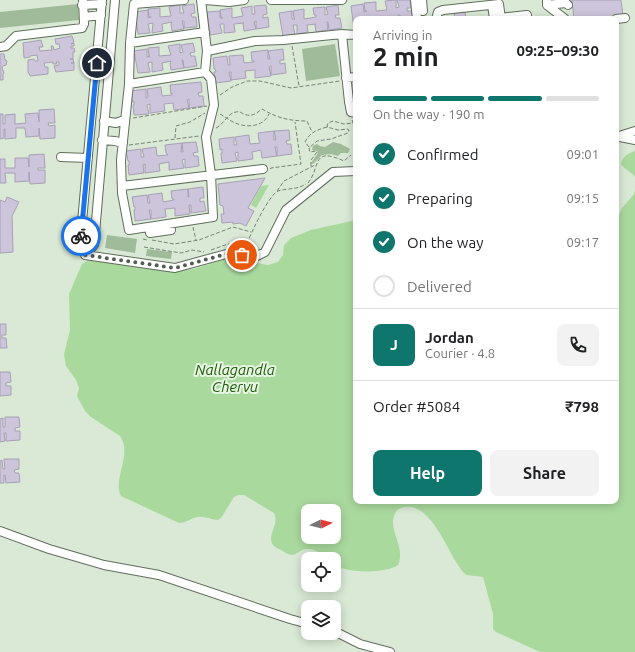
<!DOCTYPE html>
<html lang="en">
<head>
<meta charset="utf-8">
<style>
	body { margin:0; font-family:Ubuntu,sans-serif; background:#f2f2f2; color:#202124; height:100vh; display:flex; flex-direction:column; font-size:15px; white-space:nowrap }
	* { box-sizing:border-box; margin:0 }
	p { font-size:13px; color:#757577 }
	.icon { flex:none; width:22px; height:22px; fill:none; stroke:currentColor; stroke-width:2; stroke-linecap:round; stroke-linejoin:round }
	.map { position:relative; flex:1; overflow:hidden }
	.sheet { position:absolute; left:353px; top:16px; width:266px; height:488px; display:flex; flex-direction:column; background:#fff; border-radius:8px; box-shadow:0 2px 10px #0003 }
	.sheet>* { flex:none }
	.needle { width:26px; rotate:84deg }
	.tools { position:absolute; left:301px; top:504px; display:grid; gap:8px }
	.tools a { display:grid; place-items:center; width:40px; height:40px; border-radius:8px; background:#fff; box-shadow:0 2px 10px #0003; font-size:20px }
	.pin { position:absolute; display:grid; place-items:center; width:34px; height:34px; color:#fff; margin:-17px; border:2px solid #fff; border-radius:50%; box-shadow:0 1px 4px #0007 }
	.courier { position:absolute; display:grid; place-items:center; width:40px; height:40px; margin:-20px; border:3px solid #1a73e8; border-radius:50%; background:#fff; color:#222; box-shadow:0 1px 5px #0007 }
	.summary em { font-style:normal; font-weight:700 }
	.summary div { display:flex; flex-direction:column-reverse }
	.summary { display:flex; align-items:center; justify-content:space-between; height:68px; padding:0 20px }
	h1 { font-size:26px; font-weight:700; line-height:30px }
	.bar { display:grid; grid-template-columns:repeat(4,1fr); gap:6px 4px; align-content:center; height:48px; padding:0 20px }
	.bar i { height:5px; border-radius:3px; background:#e0e0e0 }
	.bar .selected { background:#0f766e }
	.bar p { grid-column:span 4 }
	.line { display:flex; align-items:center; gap:10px; padding:0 20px; border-top:1px solid #e0e0e0 }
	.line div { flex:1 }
	.round { display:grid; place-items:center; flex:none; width:42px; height:42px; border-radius:8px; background:#f2f2f2 }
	ol { padding:0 20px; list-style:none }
	li { display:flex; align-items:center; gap:12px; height:44px }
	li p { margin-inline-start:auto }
	li .icon { padding:4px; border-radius:50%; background:#0f766e; color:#fff; stroke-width:4 }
	li:last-child { color:#757577 }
	li i { width:22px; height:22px; border:2px solid #e0e0e0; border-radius:50% }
	.cta { display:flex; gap:8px; margin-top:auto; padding:8px 20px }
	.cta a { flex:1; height:46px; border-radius:8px; background:#0f766e; color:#fff; font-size:16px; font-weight:700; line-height:46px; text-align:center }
	.cta a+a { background:#f2f2f2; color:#202124 }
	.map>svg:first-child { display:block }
	.green { fill:#a0bb99 }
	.water { fill:#aad99e; fill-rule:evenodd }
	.building { fill:#cdc5db; stroke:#a8a0b5 }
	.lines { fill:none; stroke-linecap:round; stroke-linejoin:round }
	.minor-casing { stroke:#606e5c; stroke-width:10 }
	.path { stroke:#788376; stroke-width:1; stroke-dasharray:4 2; stroke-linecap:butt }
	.minor { stroke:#fff; stroke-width:8 }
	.done { stroke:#545d52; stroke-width:4; stroke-dasharray:0 7.2 }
	.route { stroke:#1a73e8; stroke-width:5 }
	.labels { text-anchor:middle; stroke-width:4; stroke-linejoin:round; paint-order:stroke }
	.water-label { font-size:15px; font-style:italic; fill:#1d5907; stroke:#e6f6e2 }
</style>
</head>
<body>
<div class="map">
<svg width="635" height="652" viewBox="0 0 635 652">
	<rect width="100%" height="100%" fill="#d9e9d5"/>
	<path class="green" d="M78 4 79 20 0 28V12Z
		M335 44 340 76 306 81 302 49Z
		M333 142 341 144 350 149 348 153H341L338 156 331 154 322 155 313 164 311 163 318 153 317 151 312 150 313 146 317 144 320 146 325 147Z
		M107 235 137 239 135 253 105 248Z
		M147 249 172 252 171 259 146 256Z"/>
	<path class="water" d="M635 151V177C632 172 625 170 621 164 623 156 627 154 635 151Z
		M269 185 256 208 251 205 261 186Z
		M635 189V652H540L496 632 493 629V614L483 577 466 575C462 571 459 567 456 562 446 546 427 498 401 508 396 510 394 514 393 520 392 535 405 549 398 565 386 574 346 573 334 565V559H327C323 555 315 549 309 549 295 548 298 562 281 550 278 549 275 547 273 545 266 535 280 525 274 513L244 495H238L234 497 221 518 218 520C212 520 205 516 198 517 191 518 186 523 179 523L121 496C112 479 133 455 120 436L91 417 85 411 77 396 79 388 76 380 66 366 64 354 70 330 69 294 82 264 91 259 175 271 194 269 235 256 252 262 268 265 278 262 283 255 284 245 291 238 311 230 356 220V501H616V221L622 208 634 194ZM308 511H334V537H308Z"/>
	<path class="building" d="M396 0V8L399 7 397 0H410L411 8H407V11H412L413 19H400V15H398L399 19H387L388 17 378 18V19H369L368 17 364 19H356V28L354 29 351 6 363 4 364 12 367 11H365L364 3 376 2V11L387 10 385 1Z
		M572 0H621L623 15 591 19H574Z
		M194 4 195 13 191 14 192 17H196L197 27 184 28V21H182L184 29 172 31 171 24 172 22 162 24 163 31 152 33 153 23 148 24 150 33 138 34 135 12 148 10V18L151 17H149L148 9 160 8V17L171 16 169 7 180 5V13H184L182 6Z
		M266 5 267 14 263 15V18L268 17 269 27 256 29V21L254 22 256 29 244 31 243 24 244 23 234 24 235 32 224 33V24H220L222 33 210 35 207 12 220 11V18H223L221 17 220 10 232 8V18L243 16 241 8 252 6V14H255L254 6Z
		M338 5 339 15H335L336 18H340L342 28 329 30 328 22H327L328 30 316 32 315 25 316 24 307 25 308 32 297 34V25H293L295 34 283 36 279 13 292 11V19H295L294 18 293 11 304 9V19L316 17V15H314L313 8 325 7V15L328 14 326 7Z
		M465 12 466 19H455L454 13Z
		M72 36 74 42 71 44 74 43V46H71V48H74L75 52H73V59H70H73L74 63H71H74V70L56 72 54 66 59 65V62H56L57 64H53V62L44 63 45 67H48V74L30 76 29 73H28V60L34 59 35 61H38L37 55 30 56V57L24 58 23 43 41 40 43 47H39L40 51 52 50 51 46H53L54 50 60 48 59 44H56L55 39Z
		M193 43 195 52 190 53 191 56H195L197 66 184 68 183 60H182L184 68 171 70 170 63 171 61 162 63 163 70 152 72V62L148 63 150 72 138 73 134 51 147 49V57L150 56H149L148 48 159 47V56L171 55 168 46 180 44V53L183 52 181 45Z
		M283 49 284 60H280V64L285 63 286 73 271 75V66L269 67 271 76 255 78V70L245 71 246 78 231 80V72H229L231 81 216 83 214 72H216L215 69H214L213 58 227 56 228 65H230L229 56 243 55 244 63 254 62V61H252L251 52 268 50V59H270L268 51Z
		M0 54H4L5 60H6L7 61 6 65 3 66 2 68 4 73 3 74V80H0Z
		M201 82 202 92 198 93 199 96H203L204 106 189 108V99L187 100 189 108 174 110 173 103 164 104 165 111 150 113V104L147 105 149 114 134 115 133 105H134V101L132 102 131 91 146 89V98L148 97 147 89 161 87 162 96 172 95V93L171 94 170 85Z
		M356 84V95H350L348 85Z
		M54 109 55 123H48L49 126 55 125V138L40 139 39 128V136L26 137 25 128H16V138L5 139V129H4V138L0 139V114H3V124H5V115L15 114V124L26 123 25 114 38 113 39 122V110Z
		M289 130 290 140 286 141 287 144H291L292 154 277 156V147H275L277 156 262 158 261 150 252 152 253 159 238 161V152L235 153 237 161 222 163 221 153H222V149L220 150 219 139 234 137V145H237L235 137 249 135 250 144 260 143V141H259L258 133 274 131V140H276L274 131Z
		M196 142 198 152 193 153 194 156H198L199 166 185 168V159L182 160 184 168 169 170V162L159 164 160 171 145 173V164L143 165 144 173 129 175 128 165H129V161H128L126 151 141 149V157H144L142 149 156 147 157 156 168 155 166 153 165 145 182 143 181 152H183L182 143Z
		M44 154 45 168H38V170H45V183L30 184 29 172V181L15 182V173H5L6 183H0V159H5V168H15V158H28L29 167V155Z
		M265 178 248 208 254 211 246 226 240 223 233 224V222L222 223 221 214H224L223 206 220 205 218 184Z
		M203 187 204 198H200V202L204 201 206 211 191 213V205H189L190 214 175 216V208L165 209 166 217 151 219V210H149L151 219 135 221 134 210H135V207H134L132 197 147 195 148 203H150L148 195 162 193 163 202 174 200V199H172L171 191 188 189V197H189L188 189Z
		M7 197 19 202 12 216 13 252 0 253V200L5 202Z
		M0 324H6V335H2V338H6L7 348H0Z
		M0 372H10L11 382 6 383V386H11V395L0 396Z
		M5 417H19L20 427 15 428V431H20V440L6 441V433H4L5 441 0 442V419L3 418V427H5Z
		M4 459H19V469L14 470 15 473H19L20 482 6 483 5 475H4V483H0V461L2 460 3 469H5Z"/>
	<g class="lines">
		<g class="minor-casing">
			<path id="minor" d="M115 0 94 245 85 255 175 268 230 253 255 257 265 252 286 210 333 172 356 171
				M184 0 134 4 130 43 129 84 121 160 122 193 129 230 213 217 211 175 206 137 214 105 211 79 205 72 207 51 201 0
				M205 0 229 2 244 0
				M271 0H342
				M415 0 417 19
				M422 0 423 11
				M547 0V5L565 19
				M82 5 102 4
				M492 5 494 19
				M547 5 566 3 568 5
				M84 17 101 15
				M500 18 527 15
				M436 19 438 12 443 10 499 4 501 19
				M616 19 625 18
				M342 34 349 102 351 112 356 113
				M130 43 205 32
				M0 47 6 46 16 36 82 28 84 24 83 0
				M207 51 255 41 283 40 342 34 356 35
				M346 78 356 77
				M129 84 205 72
				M104 121 116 123 124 120
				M616 137 635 131
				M620 137 635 140
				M102 140 115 141 123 143
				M61 157 88 158
				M122 186 263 169
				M150 233 171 230 170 224
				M94 245 80 244 102 0
				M0 531 49 549 104 565 159 575 290 619 308 624
				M334 631 360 644 390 652"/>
		</g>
		<path class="path" d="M292 46 299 86
			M220 95 232 87 247 81H260L291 88 340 81
			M220 114C226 117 231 122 238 124 249 128 264 126 269 114
			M133 118 207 106
			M216 128C224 124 228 113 236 112 240 111 239 112 242 113 250 118 256 114 262 109 277 118 290 121 307 121L312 132
			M175 138 176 126 190 122 205 113
			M129 145 199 136
			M309 147 305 142C310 132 317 130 327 127
			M311 166V160L317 152 316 151 310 152 309 148 317 141 331 139 348 133 349 131 348 129 338 130 327 127 328 123 333 121 344 124 353 123 352 120
			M270 169 271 168 301 164 295 122
			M308 183C321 167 311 146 344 161L351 155
			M277 191 284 181 315 165
			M193 227 196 240
			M143 239 147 240
			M152 240 174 244 199 240 233 227 251 232
			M144 247 181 253 192 250 204 252
			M211 250 228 244H241L248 241C252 231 269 195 278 191 287 188 297 190 306 184"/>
		<use href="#minor" class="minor"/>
	</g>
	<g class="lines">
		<path class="done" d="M81 236 80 244 94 245 85 255 175 268 230 253 242 255"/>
		<path class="route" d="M81 236 97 63"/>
	</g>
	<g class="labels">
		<g class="water-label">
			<text x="235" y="375">Nallagandla<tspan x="235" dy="17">Chervu</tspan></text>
		</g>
	</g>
</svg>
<div class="tools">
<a><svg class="needle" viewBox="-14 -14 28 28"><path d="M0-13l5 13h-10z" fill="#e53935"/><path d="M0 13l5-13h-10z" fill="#757577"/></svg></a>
<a><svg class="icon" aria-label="locate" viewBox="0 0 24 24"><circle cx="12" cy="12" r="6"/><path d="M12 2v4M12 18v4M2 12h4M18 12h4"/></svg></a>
<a><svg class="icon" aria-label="layers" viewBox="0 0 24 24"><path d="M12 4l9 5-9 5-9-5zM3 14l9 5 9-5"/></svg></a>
</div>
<div class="pin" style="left:242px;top:255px;background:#ea580c"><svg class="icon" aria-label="bag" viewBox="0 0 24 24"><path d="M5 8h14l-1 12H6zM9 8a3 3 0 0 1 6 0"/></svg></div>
<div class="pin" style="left:97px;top:63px;background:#1f2937"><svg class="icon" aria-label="home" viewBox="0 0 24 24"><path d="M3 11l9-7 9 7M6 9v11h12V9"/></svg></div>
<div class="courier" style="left:81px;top:236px"><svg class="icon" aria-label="bike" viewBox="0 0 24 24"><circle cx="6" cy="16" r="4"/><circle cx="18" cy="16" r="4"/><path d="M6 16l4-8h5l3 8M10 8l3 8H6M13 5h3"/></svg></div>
<section class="sheet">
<div class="summary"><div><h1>2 min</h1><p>Arriving in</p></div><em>09:25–09:30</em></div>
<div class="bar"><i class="selected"></i><i class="selected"></i><i class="selected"></i><i></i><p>On the way · 190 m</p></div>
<ol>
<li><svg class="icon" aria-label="check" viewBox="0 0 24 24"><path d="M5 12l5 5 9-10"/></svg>Confirmed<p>09:01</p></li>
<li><svg class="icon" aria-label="check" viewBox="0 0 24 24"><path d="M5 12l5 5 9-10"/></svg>Preparing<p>09:15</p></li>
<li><svg class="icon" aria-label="check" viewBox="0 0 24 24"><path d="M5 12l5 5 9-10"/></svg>On the way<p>09:17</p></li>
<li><i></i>Delivered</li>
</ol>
<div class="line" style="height:72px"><b class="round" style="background:#0f766e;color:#fff">J</b><div><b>Jordan</b><p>Courier · 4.8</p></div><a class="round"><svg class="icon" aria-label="phone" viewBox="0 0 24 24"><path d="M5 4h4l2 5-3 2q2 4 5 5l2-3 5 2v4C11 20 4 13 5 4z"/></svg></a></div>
<div class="line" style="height:52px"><div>Order #5084</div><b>₹798</b></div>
<div class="cta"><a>Help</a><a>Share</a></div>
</section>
</div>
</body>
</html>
